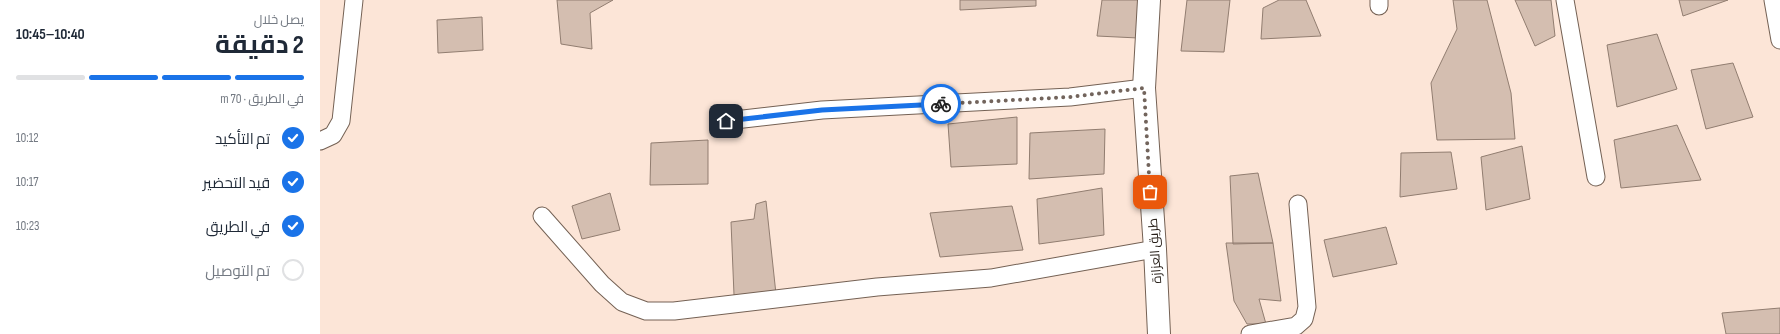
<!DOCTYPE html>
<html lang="ar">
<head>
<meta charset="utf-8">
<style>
	body { margin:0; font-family:"Sofia Sans Condensed",Cairo,sans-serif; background:#f6f6f7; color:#1f2937; direction:rtl; height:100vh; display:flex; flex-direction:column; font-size:15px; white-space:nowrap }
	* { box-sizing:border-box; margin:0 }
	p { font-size:13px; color:#747a83 }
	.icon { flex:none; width:22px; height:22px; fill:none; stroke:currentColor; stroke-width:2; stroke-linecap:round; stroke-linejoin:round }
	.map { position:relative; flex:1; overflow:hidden; direction:ltr }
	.side { display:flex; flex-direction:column; background:#fff; width:320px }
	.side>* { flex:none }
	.pin { position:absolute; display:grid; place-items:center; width:34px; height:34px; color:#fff; margin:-17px; border-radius:8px; box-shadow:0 2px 6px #0006 }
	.courier { position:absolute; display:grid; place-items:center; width:40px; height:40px; margin:-20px; border:3px solid #1a73e8; border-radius:50%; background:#fff; color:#222; box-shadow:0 1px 5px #0007 }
	.summary em { font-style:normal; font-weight:700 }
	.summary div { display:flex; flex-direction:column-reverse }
	.summary { display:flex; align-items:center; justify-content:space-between; height:68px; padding:0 16px }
	h1 { font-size:26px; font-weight:700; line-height:30px }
	.bar { display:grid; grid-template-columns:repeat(4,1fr); gap:6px 4px; align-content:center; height:48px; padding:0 16px }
	.bar i { height:5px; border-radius:3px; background:#e0e1e3 }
	.bar .current { background:#1a73e8 }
	.bar p { grid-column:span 4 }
	ol { padding:0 16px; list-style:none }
	li { display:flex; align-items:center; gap:12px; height:44px }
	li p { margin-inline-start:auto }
	li .icon { padding:4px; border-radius:50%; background:#1a73e8; color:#fff; stroke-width:4 }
	li:last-child { color:#747a83 }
	li i { width:22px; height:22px; border:2px solid #e0e1e3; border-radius:50% }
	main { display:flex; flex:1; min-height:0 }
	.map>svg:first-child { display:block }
	.building { fill:#d4beb0; stroke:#917d70 }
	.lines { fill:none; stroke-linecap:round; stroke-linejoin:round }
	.minor-casing { stroke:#746154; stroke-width:19 }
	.tertiary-casing { stroke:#746154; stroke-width:24 }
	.minor { stroke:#fff; stroke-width:17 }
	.tertiary { stroke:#fff; stroke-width:22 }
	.done { stroke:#72645c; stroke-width:4; stroke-dasharray:0 7.2 }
	.route { stroke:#1a73e8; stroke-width:5 }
	.labels { text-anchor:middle; stroke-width:4; stroke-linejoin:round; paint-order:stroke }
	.street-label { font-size:13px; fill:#271f19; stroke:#fff }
</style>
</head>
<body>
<main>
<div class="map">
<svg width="1460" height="334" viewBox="0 0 1460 334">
	<rect width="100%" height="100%" fill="#fce5d7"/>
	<path class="building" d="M237 0H293L270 13 272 49 241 44Z
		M640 0H716V6L640 10Z
		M782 0H820L818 38 777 36Z
		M867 0H910L904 52 861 51Z
		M959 0H986L1001 36 941 39 943 8Z
		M1133 0H1167L1191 93 1195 139 1117 140 1111 83 1137 29Z
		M1195 0H1231L1235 36 1215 46Z
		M1359 0H1408L1363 16Z
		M162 17 163 50 118 53 117 20Z
		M1337 34 1357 89 1297 107 1287 45Z
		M1413 63 1433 117 1386 129 1371 70Z
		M697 117V164L631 167 628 124Z
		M1357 125 1381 180 1301 188 1294 140Z
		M785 129 784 174 709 179 710 133Z
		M388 140V184L330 185 331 143Z
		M1202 146 1210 199 1166 210 1161 157Z
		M1131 152 1137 189 1080 197 1081 153Z
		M938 173 953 243 913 244 910 176Z
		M782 188 784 235 719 244 717 199Z
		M290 193 300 230 262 239 252 206Z
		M446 201 456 294 414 295 411 222 434 219 436 204Z
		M692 206 703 250 620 257 610 213Z
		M1066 227 1077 264 1013 277 1004 240Z
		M906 243H953L961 301 939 299 946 324H927L914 301Z
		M1460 308V334H1406L1402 313Z"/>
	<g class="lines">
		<g class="minor-casing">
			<path id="minor" d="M1059 0V6
				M1245 0 1276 177
				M1453 0 1460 40
				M406 121 502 110 750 97 824 88
				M0 141 13 135 21 121 34 0
				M222 216 282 284 302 302 326 311H354L557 287 671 278 835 249
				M930 334 976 326 984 319 987 307 978 204"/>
		</g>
		<g class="tertiary-casing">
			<path id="tertiary" d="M829 0 824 88 835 249 839 334"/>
		</g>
		<use href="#minor" class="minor"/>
		<use href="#tertiary" class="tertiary"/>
	</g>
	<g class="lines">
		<path class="done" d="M621 104 750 97 824 88 830 192"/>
		<path class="route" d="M406 121 502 110 621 104"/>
	</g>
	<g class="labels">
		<g class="street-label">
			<text transform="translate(834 251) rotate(-94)" y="5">طريق العزازة</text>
		</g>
	</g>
</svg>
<div class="pin" style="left:830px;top:192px;background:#ea580c"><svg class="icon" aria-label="bag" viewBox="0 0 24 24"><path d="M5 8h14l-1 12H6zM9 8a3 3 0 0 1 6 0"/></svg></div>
<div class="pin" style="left:406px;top:121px;background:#1f2937"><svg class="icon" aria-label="home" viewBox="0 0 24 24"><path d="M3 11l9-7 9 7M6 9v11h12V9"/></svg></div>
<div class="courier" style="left:621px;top:104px"><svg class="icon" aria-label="bike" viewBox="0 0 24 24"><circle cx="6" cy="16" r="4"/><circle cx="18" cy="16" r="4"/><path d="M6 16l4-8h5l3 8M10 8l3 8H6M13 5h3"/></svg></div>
</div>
<section class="side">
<div class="summary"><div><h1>2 دقيقة</h1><p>يصل خلال</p></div><em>10:40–10:45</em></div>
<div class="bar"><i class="current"></i><i class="current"></i><i class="current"></i><i></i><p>في الطريق · 70 m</p></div>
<ol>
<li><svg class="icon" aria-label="check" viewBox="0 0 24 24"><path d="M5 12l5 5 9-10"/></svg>تم التأكيد<p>10:12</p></li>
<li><svg class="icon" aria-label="check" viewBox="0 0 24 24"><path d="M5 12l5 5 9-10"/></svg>قيد التحضير<p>10:17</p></li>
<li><svg class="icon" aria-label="check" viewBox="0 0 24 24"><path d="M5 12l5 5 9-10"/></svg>في الطريق<p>10:23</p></li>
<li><i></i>تم التوصيل</li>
</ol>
</section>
</main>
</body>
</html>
